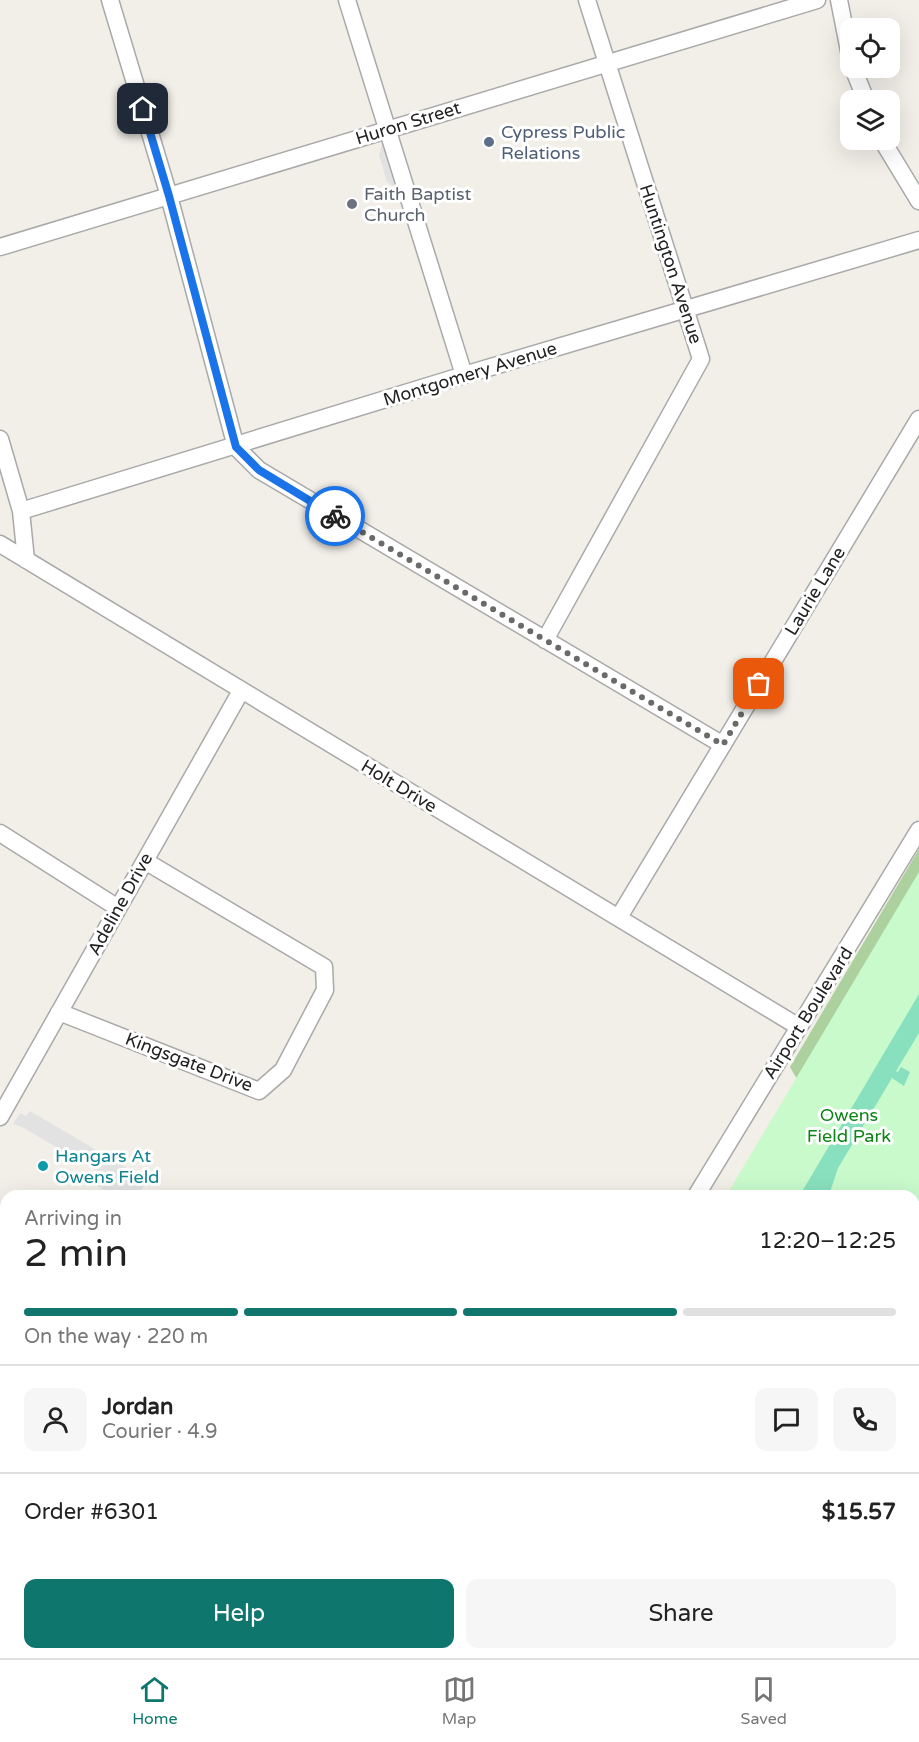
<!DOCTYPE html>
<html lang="en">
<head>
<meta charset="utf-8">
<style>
	body { margin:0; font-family:"Varela Round",sans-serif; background:#f6f6f6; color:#222; height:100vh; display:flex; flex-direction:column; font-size:22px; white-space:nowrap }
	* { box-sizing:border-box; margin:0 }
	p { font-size:20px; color:#767676 }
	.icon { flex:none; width:33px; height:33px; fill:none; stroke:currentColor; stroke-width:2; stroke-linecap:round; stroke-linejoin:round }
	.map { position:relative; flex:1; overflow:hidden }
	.side { position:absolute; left:0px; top:1190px; width:920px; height:470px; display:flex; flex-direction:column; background:#fff; border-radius:18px 18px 0 0; box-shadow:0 6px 24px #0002 }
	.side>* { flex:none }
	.controls { position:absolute; left:840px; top:18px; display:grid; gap:12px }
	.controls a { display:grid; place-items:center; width:60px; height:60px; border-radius:12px; background:#fff; box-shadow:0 6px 24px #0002; font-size:30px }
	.pin { position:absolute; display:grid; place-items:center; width:51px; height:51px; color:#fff; margin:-26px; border-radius:12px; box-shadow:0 3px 9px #0006 }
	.courier { position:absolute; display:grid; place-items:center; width:60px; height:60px; margin:-30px; border:4px solid #1a73e8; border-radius:50%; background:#fff; color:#222; box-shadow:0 2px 8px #0007 }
	.head em { font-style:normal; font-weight:600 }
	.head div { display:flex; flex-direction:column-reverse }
	.head { display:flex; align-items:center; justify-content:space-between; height:102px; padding:0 24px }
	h1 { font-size:39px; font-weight:600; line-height:45px }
	.bar { display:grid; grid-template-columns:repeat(4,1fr); gap:9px 6px; align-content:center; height:72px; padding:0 24px }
	.bar i { height:8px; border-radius:4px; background:#e0e0e0 }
	.bar .on { background:#0f766e }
	.bar p { grid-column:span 4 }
	.line { display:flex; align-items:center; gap:15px; padding:0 24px; border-top:2px solid #e0e0e0 }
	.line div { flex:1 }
	.round { display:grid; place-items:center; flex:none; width:63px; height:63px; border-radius:12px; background:#f6f6f6 }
	.primary-button { display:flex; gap:12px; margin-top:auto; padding:12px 24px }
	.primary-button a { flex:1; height:69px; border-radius:12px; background:#0f766e; color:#fff; font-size:24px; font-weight:600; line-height:69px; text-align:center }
	.primary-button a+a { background:#f6f6f6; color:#222 }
	.tabs { display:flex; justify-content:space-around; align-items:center; height:84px; border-top:2px solid #e0e0e0; background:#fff; font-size:16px; color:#767676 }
	.tabs a { display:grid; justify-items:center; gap:3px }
	.tabs .on { color:#0f766e }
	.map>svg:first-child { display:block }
	.airport { fill:#e1dfda }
	.forest { fill:#add19e }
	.park { fill:#c8facc }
	.pitch { fill:#88e0be }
	.parking { fill:#e2e2e2 }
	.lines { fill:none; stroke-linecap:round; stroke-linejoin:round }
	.taxiway { stroke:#b1b0ac; stroke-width:39 }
	.minor-casing { stroke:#a9a9a9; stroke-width:19 }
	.minor { stroke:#fff; stroke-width:16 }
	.done { stroke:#6b6a68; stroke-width:6; stroke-dasharray:0 10.8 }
	.route { stroke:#1a73e8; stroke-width:8 }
	.service-dot { fill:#5c6f8a; stroke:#fff; stroke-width:2 }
	.worship-dot { fill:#6b7280; stroke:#fff; stroke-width:2 }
	.culture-dot { fill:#0f9aa8; stroke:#fff; stroke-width:2 }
	.labels { text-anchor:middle; stroke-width:6; stroke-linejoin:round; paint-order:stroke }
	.street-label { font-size:18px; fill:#222; stroke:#fff }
	.service-label { font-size:18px; fill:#4e5e75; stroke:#fff; text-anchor:start }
	.worship-label { font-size:18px; fill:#5b616d; stroke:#fff; text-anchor:start }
	.park-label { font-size:18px; fill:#0c8416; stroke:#fff }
	.culture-label { font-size:18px; fill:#0d838f; stroke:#fff; text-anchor:start }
</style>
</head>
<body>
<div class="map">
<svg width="919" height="1658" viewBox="0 0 919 1658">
	<rect width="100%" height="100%" fill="#f2efe9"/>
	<path class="airport" d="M914 1393 919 1397V1658H425L428 1653H914Z"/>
	<path class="forest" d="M919 849V951L809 1100 790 1067Z"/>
	<path class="park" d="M919 872V1377L914 1373V1196H726Z"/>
	<path class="pitch" d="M919 994V1033L896 1071 898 1072 901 1067 910 1072 904 1086 892 1078 838 1168 829 1195H800Z"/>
	<path class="parking" d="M383 140 398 189 387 182 379 155Z
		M30 1111 142 1177V1183L144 1186 138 1195H113L95 1185 100 1174 99 1172 22 1127 13 1124 20 1113 26 1116Z"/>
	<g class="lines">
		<path class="taxiway" d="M914 1576 919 1568
			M656 1658 660 1653
			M754 1658 758 1653
			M855 1658 859 1653"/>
		<g class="minor-casing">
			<path id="minor" d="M110 0 169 196 236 447 259 470 723 745
				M347 0 464 375
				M839 0 850 56
				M853 68 866 100
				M882 140 919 201
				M0 247 817 0
				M0 439 21 511 26 560
				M21 511 464 375 919 240
				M0 544 799 1027
				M545 640 701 359 587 0
				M0 833 118 908
				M619 917 919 419
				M59 1012 259 1091 283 1070 325 990 324 967 145 861
				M0 1117 241 691
				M696 1196 919 830
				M0 1393 6 1397
				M914 1393 919 1397
				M0 1546 6 1549
				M425 1658 428 1653"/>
		</g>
		<use href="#minor" class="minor"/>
	</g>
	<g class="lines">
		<path class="done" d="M335 516 723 745 759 684"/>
		<path class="route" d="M143 109 169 196 236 447 259 470 335 516"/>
	</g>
	<circle class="service-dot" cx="489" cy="142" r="6"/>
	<circle class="worship-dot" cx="352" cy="204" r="6"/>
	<circle class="culture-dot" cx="43" cy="1166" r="6"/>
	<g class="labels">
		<g class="street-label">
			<text transform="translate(408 123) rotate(-17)" y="6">Huron Street</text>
			<text transform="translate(671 264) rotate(72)" y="6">Huntington Avenue</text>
			<text transform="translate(470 374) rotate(-17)" y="6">Montgomery Avenue</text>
			<text transform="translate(815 591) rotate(-59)" y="6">Laurie Lane</text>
			<text transform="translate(399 786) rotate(31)" y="6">Holt Drive</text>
			<text transform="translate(120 904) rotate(-61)" y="6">Adeline Drive</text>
			<text transform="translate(808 1013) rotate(-58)" y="6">Airport Boulevard</text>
			<text transform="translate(189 1062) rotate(21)" y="6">Kingsgate Drive</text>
		</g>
		<g class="service-label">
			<text x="501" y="138">Cypress Public<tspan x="501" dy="21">Relations</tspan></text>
		</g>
		<g class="worship-label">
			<text x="364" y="200">Faith Baptist<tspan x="364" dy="21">Church</tspan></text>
		</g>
		<g class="park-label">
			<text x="849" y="1121">Owens<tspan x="849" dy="21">Field Park</tspan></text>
		</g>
		<g class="culture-label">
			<text x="55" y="1162">Hangars At<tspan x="55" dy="21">Owens Field</tspan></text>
		</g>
	</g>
</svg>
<div class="controls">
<a><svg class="icon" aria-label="locate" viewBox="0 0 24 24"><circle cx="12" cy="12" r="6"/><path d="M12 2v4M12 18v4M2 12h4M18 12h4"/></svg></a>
<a><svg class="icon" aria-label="layers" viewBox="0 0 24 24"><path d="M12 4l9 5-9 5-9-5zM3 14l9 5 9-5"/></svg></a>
</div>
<div class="pin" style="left:759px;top:684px;background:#ea580c"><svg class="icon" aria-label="bag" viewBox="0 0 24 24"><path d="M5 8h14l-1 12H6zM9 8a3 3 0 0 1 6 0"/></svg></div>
<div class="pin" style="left:143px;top:109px;background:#1f2937"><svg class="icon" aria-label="home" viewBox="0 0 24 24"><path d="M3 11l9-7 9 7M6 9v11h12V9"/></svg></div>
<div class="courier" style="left:335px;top:516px"><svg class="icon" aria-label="bike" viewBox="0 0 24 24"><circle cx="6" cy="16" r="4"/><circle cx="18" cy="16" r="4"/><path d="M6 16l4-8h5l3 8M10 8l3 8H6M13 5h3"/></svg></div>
<section class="side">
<div class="head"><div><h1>2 min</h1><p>Arriving in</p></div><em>12:20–12:25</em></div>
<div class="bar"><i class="on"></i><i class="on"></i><i class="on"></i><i></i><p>On the way · 220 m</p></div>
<div class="line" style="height:108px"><a class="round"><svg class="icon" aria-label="person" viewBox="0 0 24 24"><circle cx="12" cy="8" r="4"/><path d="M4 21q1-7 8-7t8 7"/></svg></a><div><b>Jordan</b><p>Courier · 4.9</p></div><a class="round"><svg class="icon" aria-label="chat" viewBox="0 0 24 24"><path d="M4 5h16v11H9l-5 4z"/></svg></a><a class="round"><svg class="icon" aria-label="phone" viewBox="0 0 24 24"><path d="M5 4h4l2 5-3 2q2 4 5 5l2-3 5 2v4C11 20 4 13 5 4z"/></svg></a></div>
<div class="line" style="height:78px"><div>Order #6301</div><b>$15.57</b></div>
<div class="primary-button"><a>Help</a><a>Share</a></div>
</section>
</div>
<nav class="tabs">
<a class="on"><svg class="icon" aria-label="home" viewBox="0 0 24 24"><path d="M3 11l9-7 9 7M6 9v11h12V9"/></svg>Home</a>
<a><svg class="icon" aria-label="map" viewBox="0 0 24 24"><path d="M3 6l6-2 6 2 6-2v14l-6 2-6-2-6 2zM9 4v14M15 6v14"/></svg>Map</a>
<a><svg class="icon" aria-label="saved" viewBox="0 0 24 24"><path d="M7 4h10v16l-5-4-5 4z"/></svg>Saved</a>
</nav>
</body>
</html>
